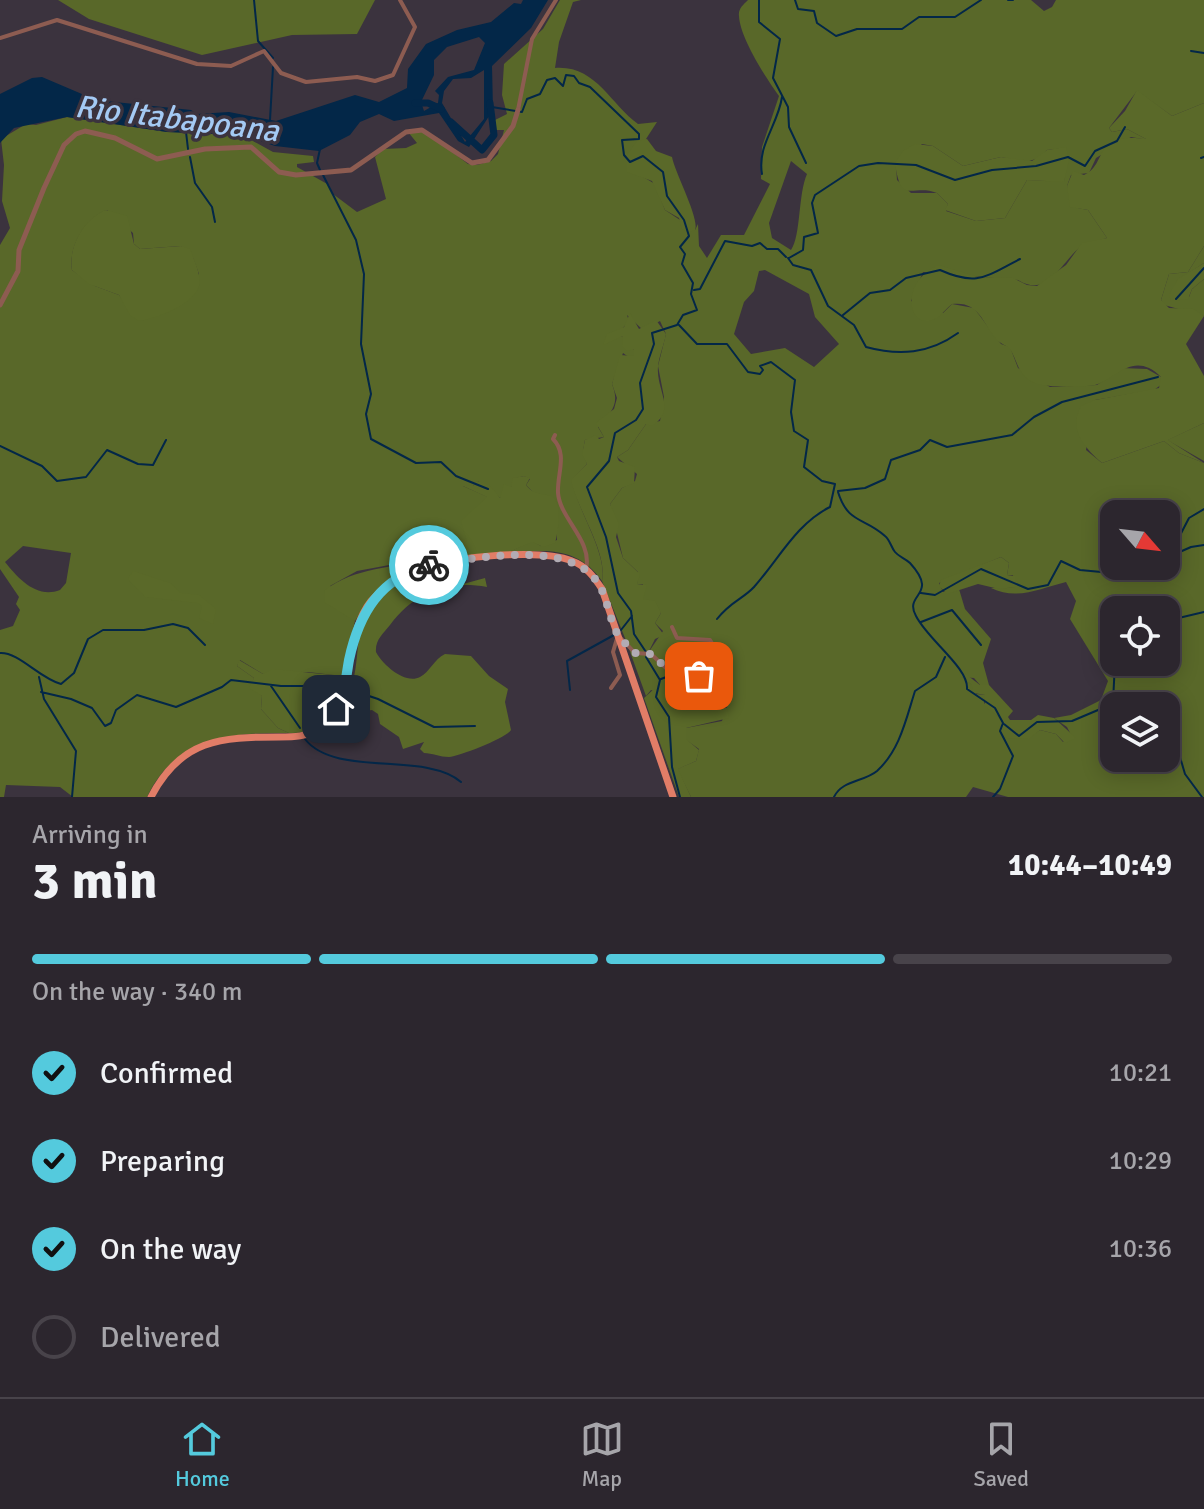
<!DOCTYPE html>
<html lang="en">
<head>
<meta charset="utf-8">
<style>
	body { margin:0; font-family:Signika,sans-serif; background:#342e36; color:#f1f3f6; height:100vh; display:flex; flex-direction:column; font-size:30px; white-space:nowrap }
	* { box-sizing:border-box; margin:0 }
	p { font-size:26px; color:#a6a5aa }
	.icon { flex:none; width:44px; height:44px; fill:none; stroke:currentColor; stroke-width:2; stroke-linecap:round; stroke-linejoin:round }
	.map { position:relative; height:797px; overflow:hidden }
	.panel { display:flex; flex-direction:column; background:#2c262e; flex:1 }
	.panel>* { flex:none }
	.needle { width:52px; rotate:118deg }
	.fabs { position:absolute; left:1100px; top:500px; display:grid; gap:16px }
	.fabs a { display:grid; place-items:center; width:80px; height:80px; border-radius:16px; background:#2c262e; box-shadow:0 4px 20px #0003,0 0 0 2px #48434a; font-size:40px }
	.pin { position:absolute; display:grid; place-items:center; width:68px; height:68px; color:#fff; margin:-34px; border-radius:16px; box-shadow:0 4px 12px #0006 }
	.courier { position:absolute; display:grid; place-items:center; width:80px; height:80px; margin:-40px; border:6px solid #54cadd; border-radius:50%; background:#fff; color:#222; box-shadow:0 2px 10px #0007 }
	.summary em { font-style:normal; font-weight:700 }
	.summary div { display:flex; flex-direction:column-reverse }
	.summary { display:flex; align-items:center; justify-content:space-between; height:136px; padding:0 32px }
	h1 { font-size:52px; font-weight:700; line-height:60px }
	.bar { display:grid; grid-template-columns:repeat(4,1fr); gap:12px 8px; align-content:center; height:96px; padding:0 32px }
	.bar i { height:10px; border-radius:6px; background:#48434a }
	.bar .active { background:#54cadd }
	.bar p { grid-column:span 4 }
	ol { padding:0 32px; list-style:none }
	li { display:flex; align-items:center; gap:24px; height:88px }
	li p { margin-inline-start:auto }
	li .icon { padding:8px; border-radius:50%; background:#54cadd; color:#111; stroke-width:4 }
	li:last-child { color:#a6a5aa }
	li i { width:44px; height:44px; border:4px solid #48434a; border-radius:50% }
	.dock { display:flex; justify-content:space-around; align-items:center; height:112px; border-top:2px solid #48434a; background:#2c262e; font-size:22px; color:#a6a5aa }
	.dock a { display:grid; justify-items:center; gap:4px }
	.dock .active { color:#54cadd }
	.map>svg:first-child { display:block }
	.green { fill:#596829; fill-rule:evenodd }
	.forest { fill:#5a6929 }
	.water { fill:#032748; fill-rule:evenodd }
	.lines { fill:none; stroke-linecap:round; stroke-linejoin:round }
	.stream { stroke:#032748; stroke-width:2 }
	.river { stroke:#032748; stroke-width:7 }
	.minor { stroke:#8d5c51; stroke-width:4 }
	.tertiary { stroke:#8d5c51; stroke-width:5 }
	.primary { stroke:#e17d67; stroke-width:7 }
	.done { stroke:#b2acb4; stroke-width:8; stroke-dasharray:0 14.4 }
	.route { stroke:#54cadd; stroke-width:10 }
	.labels { text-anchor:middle; stroke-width:7; stroke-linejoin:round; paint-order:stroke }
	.water-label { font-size:32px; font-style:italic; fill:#a4caf4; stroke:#3b333e }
</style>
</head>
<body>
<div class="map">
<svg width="1204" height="797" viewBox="0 0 1204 797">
	<rect width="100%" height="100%" fill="#3b333e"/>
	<path class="green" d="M58 0H375L357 34 292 35 202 55 89 19Z
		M560 0H581L573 2 559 42 555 68C596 65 610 104 638 124L657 122 646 139 640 175 655 184 665 210 695 230 698 224 699 246 707 258 721 235H744L770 184 761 179 762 147 779 96C766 78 740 38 739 16 738 9 743 5 748 0H1031L1044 11 1052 7 1056 0H1204V103L1172 116 1137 91 1109 128 1112 132 1127 129 1148 140 1131 137 1096 158 1089 173 1071 175 1067 186 1078 208 1088 210 1107 238C1099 241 1084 243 1078 249 1059 266 1047 298 1018 280L923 272 911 301 943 313 952 304 974 308 1001 344 1010 347 1018 368 1050 387 1097 385 1121 368 1147 369 1161 377 1162 384 1154 390 1095 400 1086 450 1102 463 1164 441 1179 453 1204 463V797H1008L973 787 966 797H691L677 769 696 761 699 749 686 740V728L722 721 727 707 680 701 651 690 646 696 629 649 648 653 663 631 655 623 661 613 642 599 643 584H637L638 572 623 558 610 504 622 488 635 481 637 474 617 457 628 450 646 424 660 421 664 397 658 366 666 334 660 321 643 330 627 315 629 321 614 338 623 336V343L635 350 634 356 630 358 623 353 612 384C620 404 612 412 598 427L604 437 585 440 583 451 587 464 572 480C577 510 608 554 602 581 577 545 541 549 502 555L532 541 541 546 557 540 555 501 535 494 526 485 530 479 524 476 513 479V485L500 498 478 481 473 486H463L488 497 467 517V542L450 543 447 552 430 549 427 558 357 571 330 586 355 621 342 676 308 672 263 674 240 660 237 666 254 678 253 683 262 696 261 709 278 728 289 733C231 732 175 738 147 797H73L60 787 6 785 4 797H0V630L13 626 20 610 16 604 19 597 0 569V245L10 228 2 201 4 165 1 139 26 124 36 125 67 117 167 132 242 135 273 152 313 156 314 162 297 164V167L329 185 333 194 357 212 386 199 375 157 383 149 406 148 417 143 408 132H426L468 164 477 165 491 161 498 154 504 130H493L495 120 507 114 502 95 504 64 543 29ZM922 144 933 146 963 166 1001 157 1026 162 1039 158 1047 150 1066 148 1064 181 1027 180 1005 218 976 221 946 211 948 204 937 193H911L897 180 896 166ZM791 161 807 174C798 194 801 236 791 250L772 238 769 223ZM107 210 133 233 134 244 140 249 181 246 193 258 199 274C174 307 173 316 130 309L119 295 95 286 72 270C68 247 85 218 107 210ZM765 270 809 294 815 317 839 344 814 367 785 348 751 354 734 334 744 302 754 291 759 271ZM1114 514H1166V566H1114ZM23 546 71 553 66 583 60 590C36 599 18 578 5 562ZM1001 557 1009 563 1007 575H1013L1014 587 991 588C1017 601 1041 588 1066 582L1076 601 1070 619 1108 681 1101 700 1071 715 1054 718 1067 727 1071 735 1063 742 1056 734 1040 730 1027 738 999 731 1002 720 984 703 986 695 976 694 973 685 962 677 974 678 980 685H989L983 663 991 639 965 609 959 589 943 592 939 583ZM1114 610H1166V662H1114ZM1114 706H1166V758H1114Z
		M1204 246V263L1180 279 1189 297 1192 289 1204 279V316L1164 305 1161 300 1169 274 1188 272Z
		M1204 423V461L1167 440Z"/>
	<path class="forest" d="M1137 90 1172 116 1204 103V246L1188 272 1169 274 1161 300 1169 308 1193 309 1204 316 1186 344 1204 376V423L1168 440 1204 463 1179 453 1164 441 1102 463C1085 448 1068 430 1081 406L1095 400 1159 388 1161 377C1133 349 1114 381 1095 385 1082 387 1046 388 1035 383 1018 376 1018 362 1010 349 1007 345 1000 344 996 339 982 322 979 301 952 304 947 308 942 314 937 318 908 334 898 283 938 265L978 277 1013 278 1027 285 1037 286 1066 265 1082 243 1107 238 1088 210 1070 207 1067 186 1073 171 1084 175C1108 165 1091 132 1146 139L1127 129 1112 132 1109 128 1125 111Z
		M647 139 656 151 672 157C675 173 700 219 695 230L689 232 682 229 679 218 665 210 652 181 627 172V155L637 141Z
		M915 144 933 146 963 166 1001 157 1032 161 1047 150 1066 147 1069 160 1064 182 1027 180 1005 218 976 221 945 210 948 204 937 193C912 183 901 207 895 163L903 151Z
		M106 210 127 216 134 244 140 249 181 246 190 249C193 258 202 275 199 286 193 305 157 318 139 321L130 315 119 295 89 284 72 270C68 247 84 218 106 210Z
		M1204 263V279L1192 289 1188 299 1171 301 1169 295 1178 279Z
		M630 313 639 329 656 320 666 334C664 345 659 356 658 367 656 390 677 410 652 426L646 424 628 450 617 457 619 461 635 467 634 483 622 488 610 504 619 524 616 537 623 558 640 574 637 584 647 585 643 599 655 601 661 613 655 623 664 635 655 639 648 653 636 654 627 643 602 581C608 552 577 510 571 480L587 464 582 454 585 440 596 435 599 439 604 437 596 423 614 409 617 398 612 384 620 355 634 356V349L627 351 622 346 623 336 603 345 607 334 624 327Z
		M524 476 530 478 526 485C536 498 548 492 554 498 562 507 558 533 555 543L543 547 532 542 502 555 426 564 369 600 355 621 324 602 325 590C356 567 391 569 426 558V552L435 548 448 552 456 537 467 542 461 521 487 497 463 486H473L477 481C491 484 492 488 500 498L504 484 511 487 513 478Z
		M1001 557 1009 563 1007 575 1015 576V587L999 589 978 584 947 594 939 586 941 580Z
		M133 571 170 583 181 593 199 595 216 609 213 624 199 618 202 606 198 603 145 597 128 579Z
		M461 576 465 578 463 584 485 578 487 587C446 580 415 592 390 625 383 634 375 640 376 652 382 664 405 685 420 677 430 672 434 659 445 654L471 656 489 676 508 689 505 702 511 730C506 738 460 756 449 757 440 757 432 753 424 753L420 749 424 742 403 749 399 737 380 724 378 714 372 710 349 714 341 724H328C334 716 342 708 347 699 369 651 340 611 406 577L418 582 429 578 431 580 422 584 424 587 439 578 436 587Z
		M239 660 263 674 273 669 342 676C335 704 324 735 289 733L278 728 261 709 262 696 249 688 254 678 237 666Z
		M963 672 980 685H989L1013 711 1008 717 1010 720H1031L1038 715 1054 718 1076 738 1065 743 1056 734 1040 730 1029 739 1007 738 999 731 1000 718 985 706V695L974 693 972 685 959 675Z
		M654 689 680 701 727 708 729 718 686 728V739L699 750 696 761 678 769 691 797H679L644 698Z"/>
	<path class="water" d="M523 0H548L531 28 492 66 493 110 469 147 458 141 439 113 394 121 379 114 360 122 350 135 319 151 275 146 242 135 167 132 67 117 14 128 0 143V94L32 78 42 77 96 100 191 110 197 114 229 112 276 121 355 95 379 102 407 88 408 69 426 44 457 30 491 22 514 3 521 4ZM479 37 485 43 474 70 448 77 435 91 439 95 438 103 424 111 421 102 434 75V60L447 47ZM484 70V119L465 142 442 103 444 91 453 79 471 78Z"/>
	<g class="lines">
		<path class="stream" d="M254 0 258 41 273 58
			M759 0V22L780 39 773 78 788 107 789 127 806 163
			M795 0 798 9 814 11 817 23 836 36 857 29H902L919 17H955L981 0
			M1008 0H1013
			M1191 51 1204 53
			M492 107 522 112 527 99 540 94 547 80 555 78 563 86 566 75 574 76 579 83 590 87 639 134V139L622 140 624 155 630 162 643 156 663 172 667 196 684 220 689 236 680 247 685 254 682 264 693 283 691 294 697 310 683 315 677 325 652 333 654 344 640 383 643 409 636 420 615 433 609 461 587 487 606 537 618 593 631 611 634 634 646 652
			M270 120 273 67
			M186 132 188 149
			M190 157 195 183 212 207 215 222
			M1201 158 1204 157
			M320 170 317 163 320 149
			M762 174C757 145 778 125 782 97
			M323 175 356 240 364 274 361 344 371 394 366 414 371 439 416 463 441 462 456 476 488 489
			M788 258 793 265 811 270 828 306 854 325 866 347C899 356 929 354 958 333
			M789 258 803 250 804 237 818 233 812 203 815 195 859 166 878 163 916 165 955 180 992 170 1036 166 1068 157 1085 166 1095 151 1117 141 1125 127
			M694 290 700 289 725 241 752 246 760 243 767 249H778L786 257
			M1176 299 1204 268
			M843 315 870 293 890 290 906 278 940 270C978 287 986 276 1020 259
			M679 325 697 344H727L748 372 760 374 763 370 760 366 771 362 795 380 791 412 794 431 808 440 804 467 822 481 835 484 830 507C796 524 779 559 754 587 743 599 731 601 717 619
			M0 446 42 466 57 481 86 477 107 450 138 464 153 465 166 440
			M838 491 865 488 885 479 891 460 920 450 930 440 947 447 1012 435 1034 417 1062 402 1158 377
			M838 492C848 524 864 517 885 536 890 540 891 547 895 552 899 557 905 558 910 563 940 596 903 593 916 616 928 640 969 668 967 689L995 708 1003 723 1000 731 1013 756 1000 789 993 797
			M1166 543H1176L1189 518 1204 509
			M1166 558 1191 547 1204 545
			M921 593 935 595 981 569 1028 589 1048 585 1061 561 1080 570 1112 573 1149 566
			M1166 621 1204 612
			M921 622 952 610 981 645
			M621 630 632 616
			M707 644 715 661
			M0 653C19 652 39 678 61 684L74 673 88 639 103 630H144L173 624 188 628 205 645
			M646 657 660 680 656 697 669 717 672 767 680 797
			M682 670 702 672
			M39 677 44 699 76 751 72 797
			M661 679 677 673
			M271 686 300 728
			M348 689 378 699 434 727 475 726
			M570 690 567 661 614 635
			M41 692 71 699 92 708 105 726 111 723 116 710 137 695 176 707 222 687 231 680 281 686H329
			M1113 702 1115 662
			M1004 724 1019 736 1037 722 1072 721 1117 702 1133 706
			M305 739C335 778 426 751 461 782
			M1166 750 1180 757 1185 774 1202 797
			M834 797C842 780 864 782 877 771 900 750 906 719 915 691L936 677 945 657"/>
		<path class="river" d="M415 103H428L441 109
			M451 122 482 150 494 135 490 103"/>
		<path class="minor" d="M0 38 57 20 197 64 231 66 264 51 281 73 306 82 357 77 375 81 393 75 415 27 400 0
			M518 110 532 39 556 0
			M555 435 553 439C568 454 557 473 558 493 560 519 593 541 586 569
			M611 688 620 675 613 652 618 635 635 653 651 654 666 668 699 676 714 668 719 655 710 640 677 638 672 627"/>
		<path class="tertiary" d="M0 305 18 271 19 250 44 188 64 145 76 134 85 131 115 138 157 159 205 149 251 147 279 172 296 175 351 170 406 132 422 130 472 163 488 160 513 126 518 110"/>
		<path class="primary" d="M151 797C181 739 221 737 279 737 293 737 308 737 319 728 358 696 342 638 371 601 383 587 398 576 415 569 447 557 541 548 572 561 586 566 594 577 602 589L673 797"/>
	</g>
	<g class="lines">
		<path class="done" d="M429 565C474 559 569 538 598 583 608 599 609 619 618 635 622 641 630 647 635 653L651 654 666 668 699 676"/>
		<path class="route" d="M336 709C345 694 346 677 349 660 359 613 380 578 429 565"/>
	</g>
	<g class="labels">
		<g class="water-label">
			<text transform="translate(177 118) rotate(7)" y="11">Rio Itabapoana</text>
		</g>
	</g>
</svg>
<div class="fabs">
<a><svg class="needle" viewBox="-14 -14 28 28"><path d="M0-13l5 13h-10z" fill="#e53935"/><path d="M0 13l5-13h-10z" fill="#a6a5aa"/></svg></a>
<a><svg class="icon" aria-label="locate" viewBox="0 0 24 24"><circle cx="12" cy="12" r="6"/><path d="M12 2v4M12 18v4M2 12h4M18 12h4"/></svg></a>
<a><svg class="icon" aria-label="layers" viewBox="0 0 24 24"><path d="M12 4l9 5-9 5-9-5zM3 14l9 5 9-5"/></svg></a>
</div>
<div class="pin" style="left:699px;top:676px;background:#ea580c"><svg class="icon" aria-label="bag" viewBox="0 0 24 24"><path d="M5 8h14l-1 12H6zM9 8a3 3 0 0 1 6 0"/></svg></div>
<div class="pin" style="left:336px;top:709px;background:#1f2937"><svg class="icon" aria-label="home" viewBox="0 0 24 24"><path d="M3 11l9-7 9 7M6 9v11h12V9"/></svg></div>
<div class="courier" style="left:429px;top:565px"><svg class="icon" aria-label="bike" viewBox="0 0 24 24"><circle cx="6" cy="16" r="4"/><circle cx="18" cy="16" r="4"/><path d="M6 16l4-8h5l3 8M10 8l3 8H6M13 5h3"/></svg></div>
</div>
<section class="panel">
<div class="summary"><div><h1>3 min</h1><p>Arriving in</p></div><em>10:44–10:49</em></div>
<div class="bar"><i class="active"></i><i class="active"></i><i class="active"></i><i></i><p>On the way · 340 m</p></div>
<ol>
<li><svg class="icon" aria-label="check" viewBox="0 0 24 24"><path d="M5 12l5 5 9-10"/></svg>Confirmed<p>10:21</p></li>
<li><svg class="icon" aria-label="check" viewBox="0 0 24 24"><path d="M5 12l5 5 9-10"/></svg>Preparing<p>10:29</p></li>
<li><svg class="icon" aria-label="check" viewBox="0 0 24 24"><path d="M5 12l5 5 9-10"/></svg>On the way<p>10:36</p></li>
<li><i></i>Delivered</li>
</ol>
</section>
<nav class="dock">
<a class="active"><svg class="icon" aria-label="home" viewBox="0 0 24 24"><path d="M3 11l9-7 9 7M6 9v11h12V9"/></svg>Home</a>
<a><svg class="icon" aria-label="map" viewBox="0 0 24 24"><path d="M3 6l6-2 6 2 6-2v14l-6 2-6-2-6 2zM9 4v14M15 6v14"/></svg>Map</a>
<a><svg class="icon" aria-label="saved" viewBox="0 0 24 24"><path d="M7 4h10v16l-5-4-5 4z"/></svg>Saved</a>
</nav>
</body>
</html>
